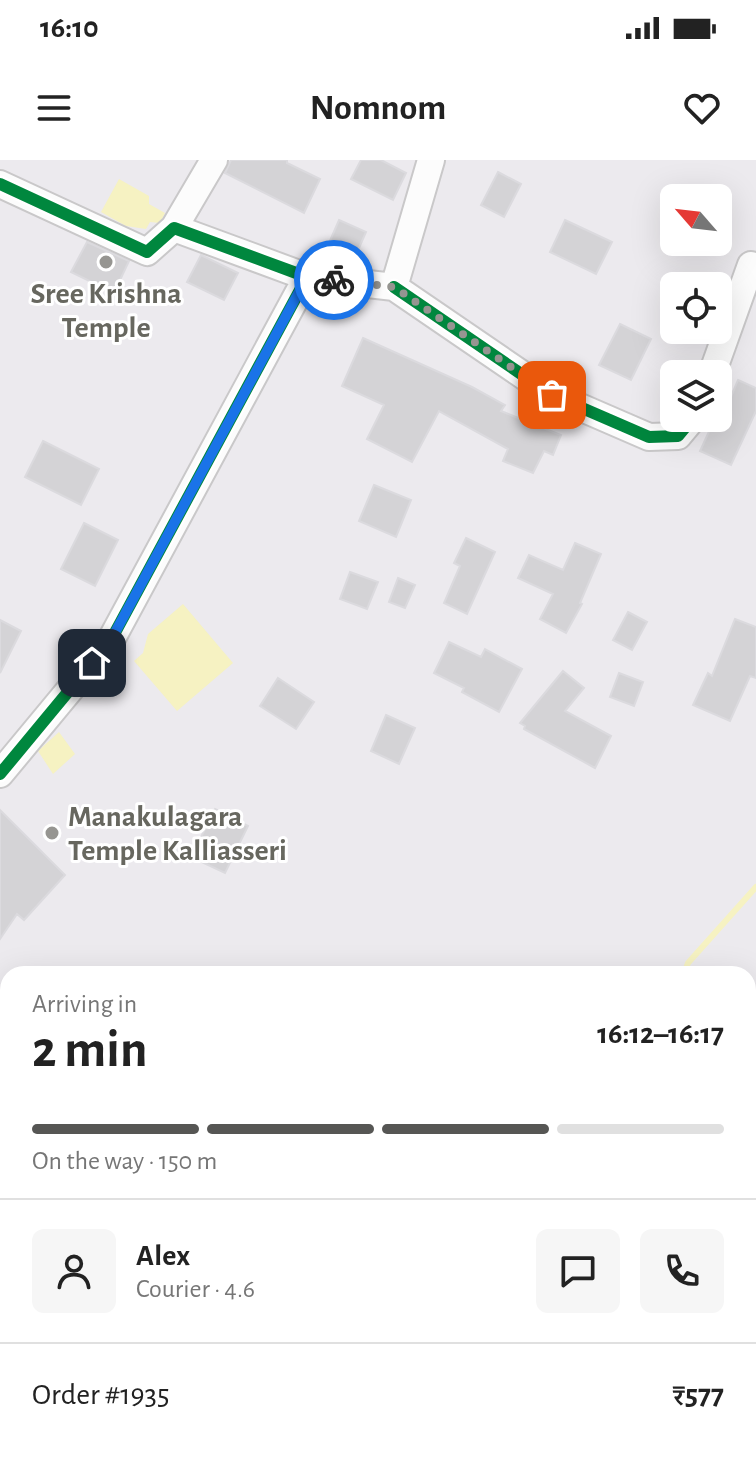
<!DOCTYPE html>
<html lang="en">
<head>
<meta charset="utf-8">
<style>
	body { margin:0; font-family:"Alegreya Sans",sans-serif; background:#f6f6f6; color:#222; height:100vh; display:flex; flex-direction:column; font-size:30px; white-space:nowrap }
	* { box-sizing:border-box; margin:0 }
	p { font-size:26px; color:#767676 }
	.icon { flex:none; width:44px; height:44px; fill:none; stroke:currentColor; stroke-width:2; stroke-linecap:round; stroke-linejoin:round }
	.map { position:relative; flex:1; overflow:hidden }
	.side { position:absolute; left:0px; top:806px; width:756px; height:498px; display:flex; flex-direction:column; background:#fff; border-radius:24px 24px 0 0; box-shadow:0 8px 32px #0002 }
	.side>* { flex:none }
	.needle { width:52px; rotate:298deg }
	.buttons { position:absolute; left:660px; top:24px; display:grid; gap:16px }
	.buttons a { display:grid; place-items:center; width:72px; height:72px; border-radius:12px; background:#fff; box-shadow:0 8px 32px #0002; font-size:40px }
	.pin { position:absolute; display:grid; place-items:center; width:68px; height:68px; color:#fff; margin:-34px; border-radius:16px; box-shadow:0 4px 12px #0006 }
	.courier { position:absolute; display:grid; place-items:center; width:80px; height:80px; margin:-40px; border:6px solid #1a73e8; border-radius:50%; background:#fff; color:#222; box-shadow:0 2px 10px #0007 }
	.head em { font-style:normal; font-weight:600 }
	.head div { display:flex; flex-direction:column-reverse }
	.head { display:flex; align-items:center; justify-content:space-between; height:136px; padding:0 32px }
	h1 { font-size:52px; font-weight:600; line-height:60px }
	.bar { display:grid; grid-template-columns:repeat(4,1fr); gap:12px 8px; align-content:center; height:96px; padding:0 32px }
	.bar i { height:10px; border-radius:6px; background:#e0e0e0 }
	.bar .current { background:#565654 }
	.bar p { grid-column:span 4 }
	.line { display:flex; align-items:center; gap:20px; padding:0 32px; border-top:2px solid #e0e0e0 }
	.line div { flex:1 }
	.round { display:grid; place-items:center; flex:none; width:84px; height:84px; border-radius:12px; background:#f6f6f6 }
	.status { display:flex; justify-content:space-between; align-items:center; height:56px; padding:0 40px; background:#fff; direction:ltr }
	.status svg { height:22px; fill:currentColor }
	header { display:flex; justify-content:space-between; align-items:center; height:104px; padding:0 32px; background:#fff; font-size:36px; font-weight:600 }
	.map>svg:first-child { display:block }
	.water { fill:#f6f2c2 }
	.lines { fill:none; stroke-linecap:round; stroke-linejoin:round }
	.stream { stroke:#f6f2c2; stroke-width:6 }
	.building { fill:#d4d3d6; stroke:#dbdade; stroke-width:2 }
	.minor-casing { stroke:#c9c8c9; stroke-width:30 }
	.minor { stroke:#fcfcfc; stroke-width:26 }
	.cycleway-casing { stroke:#fff; stroke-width:17 }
	.cycleway { stroke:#00873e; stroke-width:12 }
	.done { stroke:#969591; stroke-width:8; stroke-dasharray:0 14.4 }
	.route { stroke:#1a73e8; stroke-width:10 }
	.poi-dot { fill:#969591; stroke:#fff; stroke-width:3 }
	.labels { text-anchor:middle; stroke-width:6; stroke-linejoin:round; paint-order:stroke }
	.poi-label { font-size:30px; font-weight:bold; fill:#67675f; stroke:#fff }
</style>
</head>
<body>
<div class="status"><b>16:10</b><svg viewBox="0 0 49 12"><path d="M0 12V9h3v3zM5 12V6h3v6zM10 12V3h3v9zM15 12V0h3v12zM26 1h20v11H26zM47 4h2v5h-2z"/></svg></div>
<header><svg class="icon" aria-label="menu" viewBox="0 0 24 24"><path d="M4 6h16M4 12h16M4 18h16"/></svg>Nomnom<svg class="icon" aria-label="heart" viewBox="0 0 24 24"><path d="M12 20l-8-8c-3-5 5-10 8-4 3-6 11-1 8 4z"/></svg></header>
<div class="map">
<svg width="756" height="1303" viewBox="0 0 756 1303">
	<rect width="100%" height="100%" fill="#eceaee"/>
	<path class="water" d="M119 19 149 36V44L165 53 160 63 150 62 146 69 126 66 101 52Z
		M183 444 233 503 177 551 134 501 143 493 148 474Z
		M59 572 75 594 53 614 38 591Z"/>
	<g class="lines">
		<path class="stream" d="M684 814 688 803 756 727
			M517 1303 520 1296"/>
	</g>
	<path class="building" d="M231 0H287V3L320 19 304 53 225 13Z
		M361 0H381L406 13 393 40 351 19Z
		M498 12 521 24 504 57 481 45Z
		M339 60 366 72 352 104 325 92Z
		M565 60 612 82 596 114 550 92Z
		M87 82 129 101 114 133 71 112Z
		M201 95 238 113 224 140 187 122Z
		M620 164 651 179 631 220 599 205Z
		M363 178 472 227 505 245 501 251 561 275 553 295 544 291 533 313 503 301 508 289 439 251 412 302 367 279 384 245 342 226Z
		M738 220 756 228V251L731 305 700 291 718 252 723 255Z
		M43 281 99 309 81 345 25 317Z
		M374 325 411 340 396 377 359 361Z
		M84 363 118 380 95 426 61 409Z
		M466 378 495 392 467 454 444 443 460 406 454 403Z
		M575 383 601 394 580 443 582 444 566 473 540 459 553 434 518 418 529 395 563 410Z
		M350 412 378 422 367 449 340 439Z
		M398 418 415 425 405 448 389 442Z
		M628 452 647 462 632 490 613 480Z
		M735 459 756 467V518L750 516 730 561 693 545 708 513 712 516Z
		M0 460 21 471 0 513Z
		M449 482 481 497 485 489 522 509 499 552 462 532 464 528 434 513Z
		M563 511 584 528 565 551 611 576 595 608 524 569 525 566 520 563Z
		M619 513 643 522 634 546 610 537Z
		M278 518 314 542 296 569 260 546Z
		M386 555 415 568 399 604 371 591Z
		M215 649 248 666 225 713 191 697Z
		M0 650 65 715 24 760 17 754 0 779Z"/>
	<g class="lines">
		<g class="minor-casing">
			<path id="minor" d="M0 24 147 92 174 68 307 117 111 480 0 614
				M174 68 214 0
				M307 117 394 127 431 0
				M394 127 552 235 649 277 678 276 693 258
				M712 214 751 105 756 107
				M751 1303 756 1295"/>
		</g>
		<use href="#minor" class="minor"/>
		<g class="cycleway-casing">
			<path id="cycleway" d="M0 24 147 92 174 68 307 117 111 480 0 614
				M394 127 552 235 649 277 678 276 693 258"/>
		</g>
		<use href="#cycleway" class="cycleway"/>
	</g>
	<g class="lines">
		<path class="done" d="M334 120 394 127 552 235"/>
		<path class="route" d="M92 503 111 480 307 117 334 120"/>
	</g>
	<g class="poi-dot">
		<circle cx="106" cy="102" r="8"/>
		<circle cx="52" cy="673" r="8"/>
	</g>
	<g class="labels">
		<g class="poi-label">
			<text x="106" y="143">Sree Krishna<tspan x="106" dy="34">Temple</tspan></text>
			<text x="68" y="666" text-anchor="start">Manakulagara<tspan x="68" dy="34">Temple Kalliasseri</tspan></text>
		</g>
	</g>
</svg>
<div class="buttons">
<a><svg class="needle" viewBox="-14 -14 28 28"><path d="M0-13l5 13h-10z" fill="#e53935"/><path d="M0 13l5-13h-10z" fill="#767676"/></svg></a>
<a><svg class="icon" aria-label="locate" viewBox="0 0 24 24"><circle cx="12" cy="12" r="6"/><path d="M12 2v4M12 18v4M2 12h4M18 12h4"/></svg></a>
<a><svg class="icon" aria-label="layers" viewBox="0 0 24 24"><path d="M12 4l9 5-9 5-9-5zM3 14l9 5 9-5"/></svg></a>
</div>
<div class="pin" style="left:552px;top:235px;background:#ea580c"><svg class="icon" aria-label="bag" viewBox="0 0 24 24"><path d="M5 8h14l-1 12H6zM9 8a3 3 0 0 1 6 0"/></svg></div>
<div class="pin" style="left:92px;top:503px;background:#1f2937"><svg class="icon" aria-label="home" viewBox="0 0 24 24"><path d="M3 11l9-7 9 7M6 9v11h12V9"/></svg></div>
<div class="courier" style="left:334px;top:120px"><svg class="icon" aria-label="bike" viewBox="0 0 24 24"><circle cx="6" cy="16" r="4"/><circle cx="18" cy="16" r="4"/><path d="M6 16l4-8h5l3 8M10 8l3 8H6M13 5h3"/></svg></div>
<section class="side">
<div class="head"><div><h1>2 min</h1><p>Arriving in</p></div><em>16:12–16:17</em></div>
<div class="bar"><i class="current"></i><i class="current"></i><i class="current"></i><i></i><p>On the way · 150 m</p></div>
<div class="line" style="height:144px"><a class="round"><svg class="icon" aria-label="person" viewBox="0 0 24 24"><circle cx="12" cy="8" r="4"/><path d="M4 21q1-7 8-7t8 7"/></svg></a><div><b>Alex</b><p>Courier · 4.6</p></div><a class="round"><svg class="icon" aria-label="chat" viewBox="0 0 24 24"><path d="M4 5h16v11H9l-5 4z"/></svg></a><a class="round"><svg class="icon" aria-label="phone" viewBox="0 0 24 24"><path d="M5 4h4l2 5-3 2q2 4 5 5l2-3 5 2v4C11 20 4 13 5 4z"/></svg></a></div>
<div class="line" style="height:104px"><div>Order #1935</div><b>₹577</b></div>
</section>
</div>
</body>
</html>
